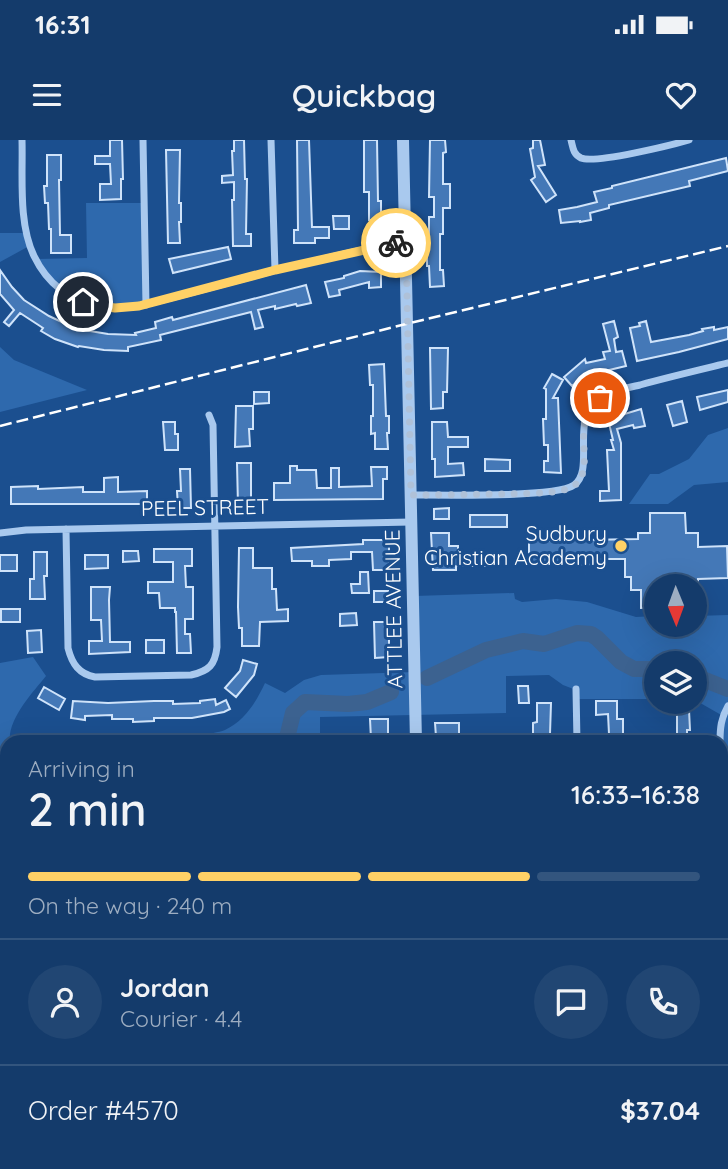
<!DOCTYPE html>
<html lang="en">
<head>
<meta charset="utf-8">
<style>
	body { margin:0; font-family:Quicksand,sans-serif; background:#214673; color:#f1f3f6; height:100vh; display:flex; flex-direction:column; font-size:26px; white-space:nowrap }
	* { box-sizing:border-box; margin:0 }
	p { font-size:23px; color:#9dadc1 }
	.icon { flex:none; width:38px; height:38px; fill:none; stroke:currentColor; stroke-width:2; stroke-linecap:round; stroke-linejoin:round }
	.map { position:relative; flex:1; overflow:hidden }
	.side { position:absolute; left:0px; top:595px; width:728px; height:434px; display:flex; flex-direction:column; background:#143b6b; border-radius:21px 21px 0 0; box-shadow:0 7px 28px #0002,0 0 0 2px #33557e }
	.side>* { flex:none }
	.needle { width:46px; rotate:179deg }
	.controls { position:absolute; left:644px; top:434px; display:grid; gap:14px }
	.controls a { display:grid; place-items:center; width:63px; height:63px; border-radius:50%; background:#143b6b; box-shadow:0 7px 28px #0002,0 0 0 2px #33557e; font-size:35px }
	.pin { position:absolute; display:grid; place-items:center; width:60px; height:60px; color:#fff; margin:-30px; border:4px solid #fff; border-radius:50%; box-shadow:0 2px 7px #0007 }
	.courier { position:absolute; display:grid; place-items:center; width:70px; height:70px; margin:-35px; border:5px solid #ffd166; border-radius:50%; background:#fff; color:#222; box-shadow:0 2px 9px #0007 }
	.headline em { font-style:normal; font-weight:600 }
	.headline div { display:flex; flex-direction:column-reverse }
	.headline { display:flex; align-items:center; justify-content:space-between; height:119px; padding:0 28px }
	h1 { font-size:46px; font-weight:600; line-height:52px }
	.bar { display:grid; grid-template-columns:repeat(4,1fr); gap:10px 7px; align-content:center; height:84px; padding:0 28px }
	.bar i { height:9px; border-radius:5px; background:#33557e }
	.bar .current { background:#ffd166 }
	.bar p { grid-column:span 4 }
	.line { display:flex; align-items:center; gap:18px; padding:0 28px; border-top:2px solid #33557e }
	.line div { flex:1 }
	.round { display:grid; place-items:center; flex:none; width:74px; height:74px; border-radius:37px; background:#214673 }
	.status { display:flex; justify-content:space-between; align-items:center; height:49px; padding:0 35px; background:#143b6b; direction:ltr }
	.status svg { height:19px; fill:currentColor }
	header { display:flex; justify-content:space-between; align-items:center; height:91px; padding:0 28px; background:#143b6b; font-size:32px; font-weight:600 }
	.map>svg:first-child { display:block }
	.green { fill:#2e69ad }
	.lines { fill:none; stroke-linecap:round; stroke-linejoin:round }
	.river { stroke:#3c6290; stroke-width:16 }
	.building { fill:#4478b7; stroke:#cfe3fa; stroke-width:2 }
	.minor { stroke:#a9c9ee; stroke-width:7 }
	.tertiary { stroke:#a9c9ee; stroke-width:12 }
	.secondary { stroke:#d6e6fa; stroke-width:14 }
	.rail { stroke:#fff; stroke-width:2.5; stroke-dasharray:12 5; stroke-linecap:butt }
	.done { stroke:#afc1d8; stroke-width:7; stroke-dasharray:0 12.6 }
	.route { stroke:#ffd166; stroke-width:9 }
	.poi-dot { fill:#ffd166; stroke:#1b4f8f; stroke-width:2.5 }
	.labels { text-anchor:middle; stroke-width:6; stroke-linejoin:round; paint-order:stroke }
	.street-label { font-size:21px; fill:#fff; stroke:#1b4f8f }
	.poi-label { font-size:21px; fill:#fff; stroke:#1b4f8f; text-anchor:end }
</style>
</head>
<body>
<div class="status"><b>16:31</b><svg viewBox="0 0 49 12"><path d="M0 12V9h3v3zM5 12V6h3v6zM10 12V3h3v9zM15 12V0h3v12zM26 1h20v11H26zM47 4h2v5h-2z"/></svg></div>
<header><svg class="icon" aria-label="menu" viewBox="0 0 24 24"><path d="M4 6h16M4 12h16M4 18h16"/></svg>Quickbag<svg class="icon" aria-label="heart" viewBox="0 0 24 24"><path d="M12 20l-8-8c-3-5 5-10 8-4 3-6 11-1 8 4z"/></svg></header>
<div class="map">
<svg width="728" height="1029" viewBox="0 0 728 1029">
	<rect width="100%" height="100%" fill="#1b4f8f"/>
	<path class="green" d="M86 63H143L145 164 100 165 60 149 37 119 87 118Z
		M0 93H28L31 105 0 122Z
		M0 207 14 220 87 250 0 272Z
		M728 288V342L694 345 668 364H629L650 334H659L689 319 708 295Z
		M514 453 515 459 522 462 556 459 587 462 636 477 656 476V485H695V476L728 475V622H721L720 589 723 576 695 560V523H656V559H577L576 550 563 545 549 535 506 536V573L320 577V602H202V595C209 593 218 593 225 590 245 581 256 562 265 543L285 553 304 540 321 535 415 532 414 456Z
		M33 517 46 536C33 552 7 580 10 602H7V657L0 652V523Z"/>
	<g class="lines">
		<path class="river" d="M695 536 728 549
			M427 538 486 510 523 501 544 504 577 493 591 494 597 498 621 522 634 529H656
			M286 602 293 573 305 562 348 564 367 562 391 552
			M0 618 4 635 7 640"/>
	</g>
	<path class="building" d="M110 0H122L123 39H121V59L100 60V44H111L110 24H95V16H110Z
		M234 0H244L245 39H247L246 94H251V106H233L232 60H234V42L222 43V36L233 35 232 11H234Z
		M297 0H309L312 87H329V98H315V103H294V90H298Z
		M364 0H377L378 61H381V80H369V52H364Z
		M430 0H445L446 12 443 13V44H450V68H443V94H440V130H443L444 146 430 147 429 126H427V102H429V77H434V57H429Z
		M533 0H540L545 25 538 26 556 55 546 62 531 40 535 37 530 9 533 8Z
		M166 10H180L179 63H181V82H179L180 103H168Z
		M47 15H61V40H59L60 95H71V113H51V89H49L48 63H45L44 46H47Z
		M726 18 728 31 689 41 690 46 609 65V68L590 73 591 80 580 82V81L561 83 559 70 577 67 597 62 594 52 612 48V46Z
		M333 76H349V89H334Z
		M228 107 231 119 173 133 169 119Z
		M0 130 12 147 24 160 49 176 70 186V185L84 190 108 194 136 195 135 193 156 188 155 182 172 177 173 180 306 145 311 163 297 166 296 164 275 169V166L258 170 263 187 255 189 251 172 160 195 161 200 128 207V211L104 210 79 206 78 207 55 199 41 191 43 188 20 173 9 186 4 182 14 170 0 154Z
		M360 131 381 132V147L369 148V142L339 150 340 155 329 157 325 142 344 138V136Z
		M614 181 618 197 614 199 616 212 622 211 626 226 584 236 572 246 564 237 585 219 586 223 605 219 603 212 610 211 603 184Z
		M646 181 651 202 689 195 703 191 702 189 714 187V190L728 187V199L679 212 637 221 630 188 640 186 639 183Z
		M430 208H448L447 252H443V268L431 269Z
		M384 224 386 276H389V293H387L388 309H375V293L371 294V276H373V245H370L369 225Z
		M552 234 563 240 553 258H558L561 333 544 332V321H548V305H544L543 279H546V249L544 248Z
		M728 250V262L700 270 697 257Z
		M254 252H269V263L254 264Z
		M682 261 687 282 673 286 667 265Z
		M236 266H253V289H249L250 306 235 307Z
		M641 269 645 286 634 288 633 285 617 289 621 303V360L600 361V351H609L607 310H614L611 300H613L608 279Z
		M163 282H175V294H178V310H165Z
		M432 282H447L448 297H468V307H448V324L463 323 464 335 435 337V319H432Z
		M485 319 510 320V331H485Z
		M237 323H251V365L238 366Z
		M290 326H297V330H316L317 348H331V328H339V347L372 346 371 327H387V339H383V359L274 360V343H290Z
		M180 329H190L191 368H178L177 351H181Z
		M118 337V352L147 351V364H11V347L38 346V349L83 347V352H104V338Z
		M449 368V379H434V369Z
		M650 373H685L686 393H698V407L727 406 728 438 698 439V446H656V467L641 468V450H631V437H625V419H596V424L529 425V401L638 399V393H650Z
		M470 375H507V387H470Z
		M431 393H449V406H458V415H485V426H456V430H433Z
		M363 400H389V430H373L372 412H351V419L329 420V426H312V421H292L291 408 363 404Z
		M239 408H253V428H272V449H276L277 470 288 469V481L260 482 259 506H242V488H239L238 467Z
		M154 409H192V426H185L186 447H193V479H185V494H190L191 513H177L176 472H175V468H160L159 453H148V442H173V422H154Z
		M123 411H138L139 421 123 422Z
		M34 412H47V436H44L45 459H30V439H34Z
		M0 415H17V431H0Z
		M85 415H108V428L85 429Z
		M360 432H368L369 453H352L351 444H360Z
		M91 447H110L109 460 110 502H130V512L89 514V501H102L101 480H91Z
		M374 451H388V462H374Z
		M1 469H20V482H1Z
		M356 473 357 485 340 486V474Z
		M374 482H389V517L375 518Z
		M41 490 42 512 28 513 27 491Z
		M146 500H164V513H146Z
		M243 520 257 524 254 535 236 557 225 548 240 531Z
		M518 546H528L529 563H519Z
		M44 547 65 559 59 570 38 558Z
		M215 559 216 565 226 560 230 569 224 572 192 578H154V581L133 582V579H112V575L85 576V580L71 578 73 561 108 563 154 561H173V564L200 563V561Z
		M596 561H617V579H623V594H609L608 574 596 575Z
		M537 563H551L550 594H533V583L537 582Z
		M677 570H689L690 590H687V602H677Z
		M370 579H388V598L371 599Z
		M435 583H459V596L436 597Z
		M0 696 7 699V813H0Z
		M0 1013H7V1022H54V1029H0Z
		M130 1022H154V1029H130Z
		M208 1022H283V1029H208Z
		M533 1022H559V1029H534Z
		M602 1022H632V1029H602Z"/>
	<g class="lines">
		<path class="minor" d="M22 0C23 36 18 83 34 116 47 143 69 160 98 166 127 172 154 162 182 155 206 149 230 142 254 136 298 124 344 114 389 104L406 103
			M143 0 146 165
			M271 0 275 130
			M571 0C573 8 573 14 581 18 595 24 672 5 689 0
			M411 355C439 355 557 358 574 345 595 330 571 283 596 261 607 251 626 248 640 245 669 237 699 230 728 223
			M66 389 68 508C72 524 79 534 95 537L191 535C209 531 215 525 217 507L213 285 209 275
			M0 393 26 390 411 382
			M576 549 577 602
			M720 602C720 588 721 578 728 566
			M721 728 723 960
			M68 1029V1022
			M191 1029V1022
			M420 1029V1022
			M581 1029V1022"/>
		<path class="tertiary" d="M403 0 416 602"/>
		<path class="secondary" d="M721 960H728
			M0 969 7 967"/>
		<path class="rail" d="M0 286 406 184 728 106"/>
	</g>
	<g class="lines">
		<path class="done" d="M396 103H406L411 355C443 355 476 354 509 354 526 353 546 354 563 350 568 349 574 347 577 343 596 324 568 280 600 258"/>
		<path class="route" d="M83 162 100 166 115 168 139 166 275 130 396 103"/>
	</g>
	<circle class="poi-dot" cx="621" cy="406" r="7"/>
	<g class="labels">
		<g class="street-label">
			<text transform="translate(205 368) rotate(-1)" y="7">PEEL STREET</text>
			<text transform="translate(394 469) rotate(-91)" y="7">ATTLEE AVENUE</text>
		</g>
		<g class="poi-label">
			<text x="607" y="401">Sudbury<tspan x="607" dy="24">Christian Academy</tspan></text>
		</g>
	</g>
</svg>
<div class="controls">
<a><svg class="needle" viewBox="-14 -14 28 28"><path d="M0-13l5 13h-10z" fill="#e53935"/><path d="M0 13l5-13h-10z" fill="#9dadc1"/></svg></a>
<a><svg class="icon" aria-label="layers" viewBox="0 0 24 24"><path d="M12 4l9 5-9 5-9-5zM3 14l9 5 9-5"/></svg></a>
</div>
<div class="pin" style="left:600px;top:258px;background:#ea580c"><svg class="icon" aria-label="bag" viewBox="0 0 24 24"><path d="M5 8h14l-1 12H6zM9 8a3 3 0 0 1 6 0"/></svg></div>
<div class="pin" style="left:83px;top:162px;background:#1f2937"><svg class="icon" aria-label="home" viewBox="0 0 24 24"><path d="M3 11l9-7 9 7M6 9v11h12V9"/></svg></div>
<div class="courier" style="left:396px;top:103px"><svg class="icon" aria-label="bike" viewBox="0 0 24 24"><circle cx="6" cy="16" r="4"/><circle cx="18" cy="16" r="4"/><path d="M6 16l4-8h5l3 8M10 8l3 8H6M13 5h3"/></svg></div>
<section class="side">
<div class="headline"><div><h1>2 min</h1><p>Arriving in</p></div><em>16:33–16:38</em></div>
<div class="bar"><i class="current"></i><i class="current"></i><i class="current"></i><i></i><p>On the way · 240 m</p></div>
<div class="line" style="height:126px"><a class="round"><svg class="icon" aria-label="person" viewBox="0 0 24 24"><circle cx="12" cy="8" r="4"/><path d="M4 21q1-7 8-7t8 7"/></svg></a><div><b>Jordan</b><p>Courier · 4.4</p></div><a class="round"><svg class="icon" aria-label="chat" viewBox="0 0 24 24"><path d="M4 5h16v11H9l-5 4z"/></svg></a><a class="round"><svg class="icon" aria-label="phone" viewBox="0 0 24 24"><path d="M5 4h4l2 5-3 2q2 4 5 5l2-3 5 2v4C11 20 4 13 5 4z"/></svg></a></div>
<div class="line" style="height:91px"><div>Order #4570</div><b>$37.04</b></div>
</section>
</div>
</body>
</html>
